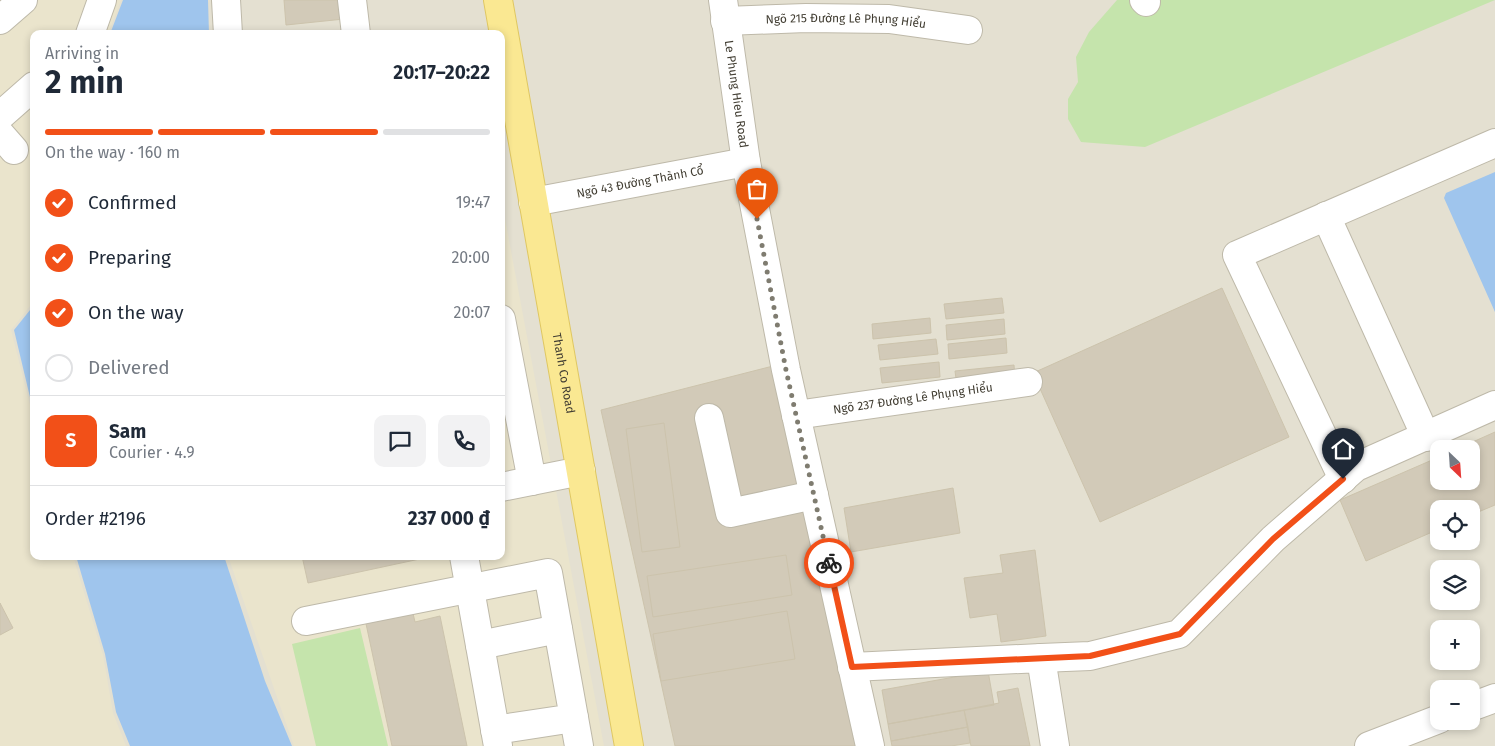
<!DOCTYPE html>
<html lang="en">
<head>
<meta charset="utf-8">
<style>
	body { margin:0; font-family:"Fira Sans",sans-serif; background:#f2f2f3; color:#1f2937; height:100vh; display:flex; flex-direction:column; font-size:19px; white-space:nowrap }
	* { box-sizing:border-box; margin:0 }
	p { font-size:16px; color:#747a83 }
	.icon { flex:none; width:28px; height:28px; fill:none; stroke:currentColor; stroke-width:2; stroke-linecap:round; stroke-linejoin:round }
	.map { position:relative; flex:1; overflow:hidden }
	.panel { position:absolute; left:30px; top:30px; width:475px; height:530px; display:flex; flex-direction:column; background:#fff; border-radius:10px; box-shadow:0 2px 8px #0003 }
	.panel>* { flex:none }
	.needle { width:32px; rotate:155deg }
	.fabs { position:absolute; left:1430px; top:440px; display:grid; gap:10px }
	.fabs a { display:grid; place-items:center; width:50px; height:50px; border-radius:10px; background:#fff; box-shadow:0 2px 8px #0003; font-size:25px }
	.pin { position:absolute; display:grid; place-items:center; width:42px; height:42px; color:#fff; margin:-51px -21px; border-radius:50% 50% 50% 0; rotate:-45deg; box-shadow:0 0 5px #0007 }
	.pin .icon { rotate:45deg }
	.courier { position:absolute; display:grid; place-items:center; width:50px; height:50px; margin:-25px; border:4px solid #f25018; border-radius:50%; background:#fff; color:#222; box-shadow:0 1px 6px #0007 }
	.summary em { font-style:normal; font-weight:700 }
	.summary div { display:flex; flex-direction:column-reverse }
	.summary { display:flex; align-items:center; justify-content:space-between; height:85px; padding:0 15px }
	h1 { font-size:32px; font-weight:700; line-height:38px }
	.bar { display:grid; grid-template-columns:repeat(4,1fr); gap:8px 5px; align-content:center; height:60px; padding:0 15px }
	.bar i { height:6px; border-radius:4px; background:#e0e1e3 }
	.bar .active { background:#f25018 }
	.bar p { grid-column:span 4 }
	.line { display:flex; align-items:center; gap:12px; padding:0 15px; border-top:1px solid #e0e1e3 }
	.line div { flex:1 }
	.round { display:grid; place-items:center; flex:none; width:52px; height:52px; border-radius:10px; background:#f2f2f3 }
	ol { padding:0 15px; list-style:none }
	li { display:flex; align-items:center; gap:15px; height:55px }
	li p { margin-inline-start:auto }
	li .icon { padding:5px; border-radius:50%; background:#f25018; color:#fff; stroke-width:4 }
	li:last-child { color:#747a83 }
	li i { width:28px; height:28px; border:2px solid #e0e1e3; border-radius:50% }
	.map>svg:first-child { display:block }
	.residential { fill:#e4e0d1; fill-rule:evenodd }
	.education { fill:#eae4cc }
	.green { fill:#c5e4ac }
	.water { fill:#9fc5ed }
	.building { fill:#d2cab8; stroke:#ccc3ac }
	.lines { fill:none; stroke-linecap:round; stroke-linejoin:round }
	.minor-casing { stroke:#beb9a9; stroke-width:30 }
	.major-casing { stroke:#dfc762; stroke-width:30 }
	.minor { stroke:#fff; stroke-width:28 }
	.major { stroke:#fae892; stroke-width:28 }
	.done { stroke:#7f7c70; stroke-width:5; stroke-dasharray:0 9 }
	.route { stroke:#f25018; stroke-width:6 }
	.labels { text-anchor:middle; stroke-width:4; stroke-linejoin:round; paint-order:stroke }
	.street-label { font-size:12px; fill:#423e33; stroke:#fff }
</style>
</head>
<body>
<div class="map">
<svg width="1495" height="746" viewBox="0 0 1495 746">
	<rect width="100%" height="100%" fill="#f1eee2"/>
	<path class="residential" d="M0 0H1495V746H0ZM34 34H501V556H34ZM1439 449H1471V481H1439ZM1439 509H1471V541H1439ZM1439 569H1471V601H1439ZM1439 629H1471V661H1439ZM1439 689H1471V721H1439Z"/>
	<path class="education" d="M0 0H121L108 34H34V301L11 330 34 421V556H73L103 655 113 713 126 746H0Z
		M501 198 604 746H294L228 556H501Z"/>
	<path class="green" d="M1117 0H1495L1145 147 1081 142 1068 119V99L1078 82 1076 57 1089 32Z
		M360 628 388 746H316L292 644Z"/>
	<path class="water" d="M123 0H208L209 34H110Z
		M1495 172V312L1444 198 1446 193Z
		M34 305V414L14 330Z
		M76 556H224L265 681 292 746H130L116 712 105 654Z"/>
	<path class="building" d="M284 0H342L344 19 286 25Z
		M1222 288 1289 437 1100 522 1033 373Z
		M1002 298 1004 313 946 319 944 304Z
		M930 318 931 333 873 339 872 324Z
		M1004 319 1005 334 947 340 946 325Z
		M1006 338 1007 353 949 359 948 344Z
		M936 339 938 354 880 360 878 345Z
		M939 362 940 377 882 383 880 368Z
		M1014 365 1015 380 957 386 955 371Z
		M773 366 858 746H675L601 410Z
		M664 423 680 547 642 552 626 429Z
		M1495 432V505L1471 515V509H1439V529L1366 561 1340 500 1439 457V481H1471V449H1457Z
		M953 488 960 533 851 552 844 508Z
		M1035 550 1046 636 1001 642 997 614 970 618 964 578 1003 573 1000 555Z
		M786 555 792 595 653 617 647 576Z
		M302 556H429V557L308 583Z
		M0 603 13 628 0 635Z
		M412 609 415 622 440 616 467 746H392L365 619Z
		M787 611 795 659 661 681 653 634Z
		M988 671 994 705 888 724 882 690Z
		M1018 688 1030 746H971L964 710 999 703 997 692Z
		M964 710 968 727 891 741 888 724Z
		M968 727 970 743 951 746H892L891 741Z"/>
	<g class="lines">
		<g class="minor-casing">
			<g id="minor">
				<path d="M226 0 228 34"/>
				<path d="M352 0 356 34"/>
				<path id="s1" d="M723 0 746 162 786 370 870 746"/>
				<path d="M1144 0 1146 2"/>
				<path d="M0 20 23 0"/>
				<path id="s2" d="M725 21 806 18 889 19 968 30"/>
				<path d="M90 34 102 0"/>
				<path d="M0 116 34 86"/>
				<path d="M0 134 14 150"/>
				<path id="s3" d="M533 202 746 162"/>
				<path d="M1326 216 1426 437"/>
				<path d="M501 319 532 481"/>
				<path id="s4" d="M796 415 1028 382"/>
				<path d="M709 418 730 513 814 495"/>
				<path d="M1343 479 1237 255 1495 143"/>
				<path d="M501 487 581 471"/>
				<path d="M464 556 498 746"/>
				<path d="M306 621 548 573 574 718 495 730"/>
				<path d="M480 645 558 629"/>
				<path d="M1041 658 1090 656 1179 634 1273 539 1356 467 1495 405"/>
				<path d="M852 667 1041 658 1055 746"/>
				<path d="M1471 707 1495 698"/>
				<path d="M574 718 579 746"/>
				<path d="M1369 746 1439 719"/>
			</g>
		</g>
		<g class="major-casing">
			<g id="major">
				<path id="s5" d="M498 0 629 746"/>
			</g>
		</g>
		<use href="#minor" class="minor"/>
		<use href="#major" class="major"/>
	</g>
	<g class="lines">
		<path class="done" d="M757 219 786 370 829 563"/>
		<path class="route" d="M829 563 852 667 1090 656 1180 634 1273 539 1343 479"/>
	</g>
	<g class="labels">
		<g class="street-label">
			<text dy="4" stroke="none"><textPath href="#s2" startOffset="121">Ngõ 215 Đường Lê Phụng Hiểu</textPath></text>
			<text dy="4" stroke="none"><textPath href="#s1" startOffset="95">Le Phung Hieu Road</textPath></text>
			<text dy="4" stroke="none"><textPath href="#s3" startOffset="109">Ngõ 43 Đường Thành Cổ</textPath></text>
			<text dy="4" stroke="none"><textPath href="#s5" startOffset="379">Thanh Co Road</textPath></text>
			<text dy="4" stroke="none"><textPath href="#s4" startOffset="118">Ngõ 237 Đường Lê Phụng Hiểu</textPath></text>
		</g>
	</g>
</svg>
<div class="fabs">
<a><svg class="needle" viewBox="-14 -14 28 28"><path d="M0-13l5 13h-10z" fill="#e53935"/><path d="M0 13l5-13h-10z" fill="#747a83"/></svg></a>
<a><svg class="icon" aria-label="locate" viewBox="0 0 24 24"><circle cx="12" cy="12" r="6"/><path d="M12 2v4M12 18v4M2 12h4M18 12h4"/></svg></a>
<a><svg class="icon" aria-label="layers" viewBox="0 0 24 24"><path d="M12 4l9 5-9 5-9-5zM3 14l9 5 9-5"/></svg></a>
<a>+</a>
<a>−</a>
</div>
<div class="pin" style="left:757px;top:219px;background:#ea580c"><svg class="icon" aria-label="bag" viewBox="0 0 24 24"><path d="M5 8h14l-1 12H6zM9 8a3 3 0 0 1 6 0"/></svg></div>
<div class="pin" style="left:1343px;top:479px;background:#1f2937"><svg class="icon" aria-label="home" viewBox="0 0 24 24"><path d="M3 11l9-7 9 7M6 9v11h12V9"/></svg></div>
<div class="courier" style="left:829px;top:563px"><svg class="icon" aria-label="bike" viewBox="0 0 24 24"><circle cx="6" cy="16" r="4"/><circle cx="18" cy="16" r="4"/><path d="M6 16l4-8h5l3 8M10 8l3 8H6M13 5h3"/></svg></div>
<section class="panel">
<div class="summary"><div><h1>2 min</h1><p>Arriving in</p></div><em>20:17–20:22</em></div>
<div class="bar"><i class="active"></i><i class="active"></i><i class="active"></i><i></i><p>On the way · 160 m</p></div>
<ol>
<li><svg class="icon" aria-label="check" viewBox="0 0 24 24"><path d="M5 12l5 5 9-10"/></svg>Confirmed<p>19:47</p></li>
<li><svg class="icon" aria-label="check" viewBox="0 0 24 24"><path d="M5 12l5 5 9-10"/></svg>Preparing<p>20:00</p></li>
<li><svg class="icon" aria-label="check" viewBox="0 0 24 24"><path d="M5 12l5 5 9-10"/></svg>On the way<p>20:07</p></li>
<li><i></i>Delivered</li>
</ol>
<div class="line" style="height:90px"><b class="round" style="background:#f25018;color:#fff">S</b><div><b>Sam</b><p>Courier · 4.9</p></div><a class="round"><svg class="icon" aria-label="chat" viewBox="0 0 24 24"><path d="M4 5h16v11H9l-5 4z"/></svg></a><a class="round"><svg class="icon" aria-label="phone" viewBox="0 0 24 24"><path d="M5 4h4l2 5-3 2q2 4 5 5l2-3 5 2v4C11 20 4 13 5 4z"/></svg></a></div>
<div class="line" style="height:65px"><div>Order #2196</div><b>237 000 ₫</b></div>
</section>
</div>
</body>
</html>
